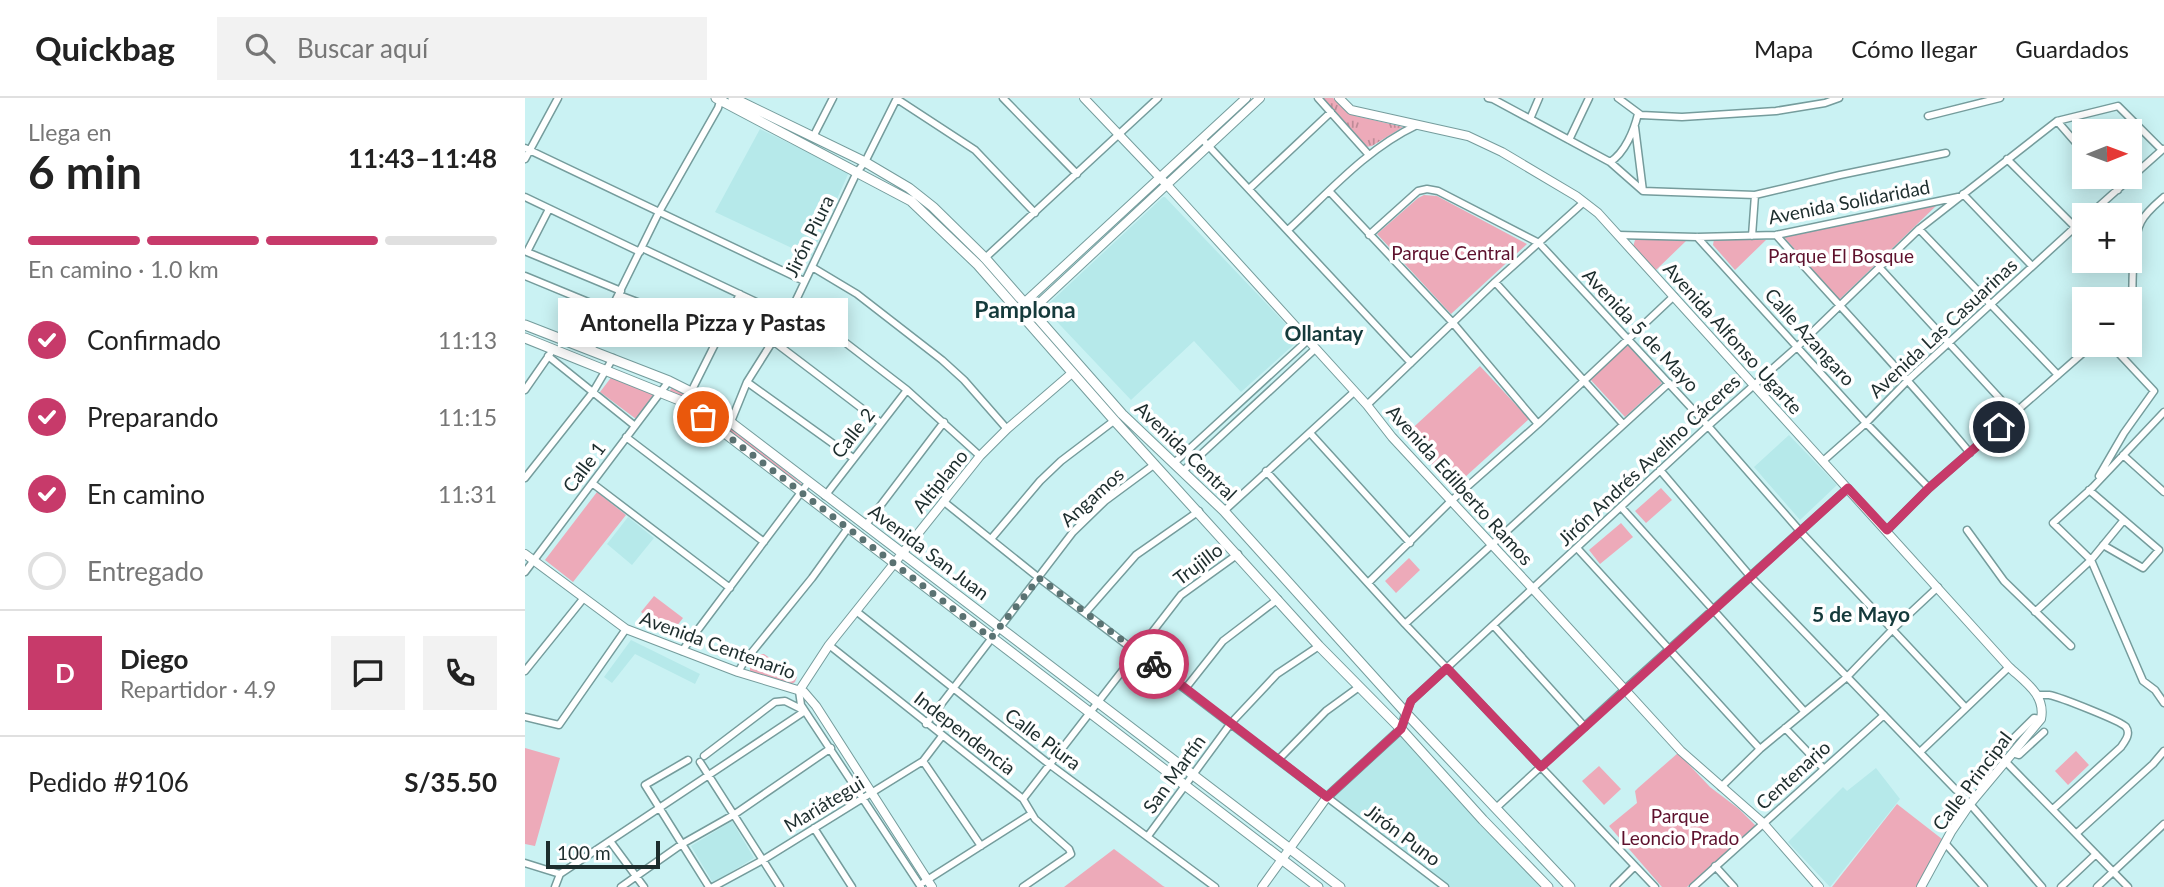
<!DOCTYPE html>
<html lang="es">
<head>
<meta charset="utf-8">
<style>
	body { margin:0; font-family:Lato,sans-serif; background:#f2f2f2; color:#222; height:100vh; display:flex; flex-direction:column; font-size:26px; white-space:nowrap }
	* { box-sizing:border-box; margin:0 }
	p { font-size:23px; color:#767676 }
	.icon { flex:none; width:38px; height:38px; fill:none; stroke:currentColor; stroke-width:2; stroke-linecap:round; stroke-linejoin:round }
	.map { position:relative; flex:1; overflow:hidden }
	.details { display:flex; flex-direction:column; background:#fff; width:525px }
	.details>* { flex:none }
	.needle { width:46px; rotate:89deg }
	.buttons { position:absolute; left:1547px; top:21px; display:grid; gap:14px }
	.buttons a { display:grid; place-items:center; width:70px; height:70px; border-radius:0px; background:#fff; box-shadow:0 4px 18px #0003; font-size:35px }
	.scale { position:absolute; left:21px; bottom:18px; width:114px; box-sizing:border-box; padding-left:7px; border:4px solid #1d2d2d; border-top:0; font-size:19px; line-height:24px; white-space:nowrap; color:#1d2d2d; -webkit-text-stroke:5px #fff; paint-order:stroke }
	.pin { position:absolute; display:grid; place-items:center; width:60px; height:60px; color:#fff; margin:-30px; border:4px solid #fff; border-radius:50%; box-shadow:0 2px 7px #0007 }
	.courier { position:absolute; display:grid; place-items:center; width:70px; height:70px; margin:-35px; border:5px solid #c73a6a; border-radius:50%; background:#fff; color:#222; box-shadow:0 2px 9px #0007 }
	.bubble { position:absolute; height:49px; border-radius:0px; background:#fff; box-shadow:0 4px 18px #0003; font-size:23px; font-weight:700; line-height:49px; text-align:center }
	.head em { font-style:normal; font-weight:700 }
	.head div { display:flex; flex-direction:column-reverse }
	.head { display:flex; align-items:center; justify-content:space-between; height:119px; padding:0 28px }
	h1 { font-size:46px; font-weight:700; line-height:52px }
	.bar { display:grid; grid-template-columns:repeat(4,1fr); gap:10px 7px; align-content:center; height:84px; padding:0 28px }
	.bar i { height:9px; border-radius:5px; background:#e0e0e0 }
	.bar .current { background:#c73a6a }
	.bar p { grid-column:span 4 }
	.line { display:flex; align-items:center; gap:18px; padding:0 28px; border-top:2px solid #e0e0e0 }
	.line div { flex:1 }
	.round { display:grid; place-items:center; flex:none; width:74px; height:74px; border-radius:0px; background:#f2f2f2 }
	ol { padding:0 28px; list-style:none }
	li { display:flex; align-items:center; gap:21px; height:77px }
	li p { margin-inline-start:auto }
	li .icon { padding:7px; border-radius:50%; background:#c73a6a; color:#fff; stroke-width:4 }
	li:last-child { color:#767676 }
	li i { width:38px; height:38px; border:4px solid #e0e0e0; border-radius:50% }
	header { display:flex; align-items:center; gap:42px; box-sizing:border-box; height:98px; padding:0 35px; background:#fff; border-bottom:2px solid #e0e0e0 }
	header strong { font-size:33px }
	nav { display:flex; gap:38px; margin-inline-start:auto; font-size:24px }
	.search { width:490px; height:63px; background:#f2f2f2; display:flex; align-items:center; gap:18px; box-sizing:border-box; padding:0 24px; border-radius:0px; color:#767676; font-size:26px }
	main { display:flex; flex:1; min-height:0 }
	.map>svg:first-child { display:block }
	.built { fill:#b6e9ea }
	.grass { fill:url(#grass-tufts) }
	.park { fill:#edaab9 }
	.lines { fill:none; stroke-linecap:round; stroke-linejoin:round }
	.minor-casing { stroke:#759c9c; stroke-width:9 }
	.tertiary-casing { stroke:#759c9c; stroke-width:10 }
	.secondary-casing { stroke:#759c9c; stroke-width:11 }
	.minor { stroke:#fff; stroke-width:6 }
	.tertiary { stroke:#fff; stroke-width:8 }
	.secondary { stroke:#fff; stroke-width:9 }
	.done { stroke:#5a7272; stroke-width:7; stroke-dasharray:0 12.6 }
	.route { stroke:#c73a6a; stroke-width:9 }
	.labels { text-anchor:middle; stroke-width:7; stroke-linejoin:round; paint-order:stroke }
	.street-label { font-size:19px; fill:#1d2d2d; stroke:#fff }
	.park-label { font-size:19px; fill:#5e112d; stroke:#fff }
	.neighbourhood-label { font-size:21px; font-weight:bold; fill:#153a3b; stroke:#fff }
	.quarter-label { font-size:23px; font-weight:bold; fill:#153a3b; stroke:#fff }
</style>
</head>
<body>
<header>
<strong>Quickbag</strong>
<div class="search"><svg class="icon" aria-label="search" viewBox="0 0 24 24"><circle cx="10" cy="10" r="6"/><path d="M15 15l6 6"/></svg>Buscar aquí</div>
<nav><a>Mapa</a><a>Cómo llegar</a><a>Guardados</a></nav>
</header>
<main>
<section class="details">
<div class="head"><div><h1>6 min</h1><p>Llega en</p></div><em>11:43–11:48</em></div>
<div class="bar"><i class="current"></i><i class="current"></i><i class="current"></i><i></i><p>En camino · 1.0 km</p></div>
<ol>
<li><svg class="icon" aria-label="check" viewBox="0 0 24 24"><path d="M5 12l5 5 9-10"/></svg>Confirmado<p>11:13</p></li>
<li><svg class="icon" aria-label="check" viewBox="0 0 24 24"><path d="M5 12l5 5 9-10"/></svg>Preparando<p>11:15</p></li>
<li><svg class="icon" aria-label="check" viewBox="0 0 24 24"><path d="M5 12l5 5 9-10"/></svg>En camino<p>11:31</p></li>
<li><i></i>Entregado</li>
</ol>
<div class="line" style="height:126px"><b class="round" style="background:#c73a6a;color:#fff">D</b><div><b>Diego</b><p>Repartidor · 4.9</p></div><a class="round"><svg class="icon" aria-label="chat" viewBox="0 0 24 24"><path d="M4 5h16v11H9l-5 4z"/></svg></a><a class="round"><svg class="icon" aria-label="phone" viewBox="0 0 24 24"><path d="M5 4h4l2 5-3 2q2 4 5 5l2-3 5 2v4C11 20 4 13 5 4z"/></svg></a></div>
<div class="line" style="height:91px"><div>Pedido #9106</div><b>S/35.50</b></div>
</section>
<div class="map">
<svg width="1639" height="789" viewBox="0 0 1639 789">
	<defs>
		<pattern id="grass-tufts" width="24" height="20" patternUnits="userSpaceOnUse" patternTransform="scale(1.75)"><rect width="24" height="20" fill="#edaab9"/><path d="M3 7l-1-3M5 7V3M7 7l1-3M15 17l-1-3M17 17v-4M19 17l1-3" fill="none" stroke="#bf8b97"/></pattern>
	</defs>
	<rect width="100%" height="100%" fill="#caf2f3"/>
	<path class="built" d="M235 31 324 74 286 159 190 114Z
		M638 99H640L775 241 716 294 669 243 606 302 519 210Z
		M1264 337 1312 387 1275 422 1229 369Z
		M103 419 129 440 107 467 82 446Z
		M106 542 175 576 170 586 110 556 87 585 79 579Z
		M876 631 1022 789H920L802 699Z
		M1351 670 1375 701 1305 789 1263 744 1318 689 1322 693Z
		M207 723 229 760 188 785 166 748Z"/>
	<path class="grass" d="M796 0H808L831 18 878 29 847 48 841 49Z
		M236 556H239L272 579 270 584 265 587 228 576 225 573V570Z"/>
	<path class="park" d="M899 97 912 98 1002 146 926 216 852 136 893 100Z
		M1413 106 1314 202 1259 139Z
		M1117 140 1161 143 1131 172 1108 149 1110 142Z
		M1189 141 1241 142 1210 172 1188 147Z
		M1102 246 1137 285 1100 319 1064 280Z
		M955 268 1004 321 928 390 880 337Z
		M88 277 129 296 128 300 111 321 75 294Z
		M147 288 164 296 278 387 275 391 144 295Z
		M1136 390 1147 402 1121 425 1110 413Z
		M72 394 101 417 48 484 20 462Z
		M1096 425 1108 439 1075 466 1064 452Z
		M884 460 895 472 871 495 860 483Z
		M129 498 158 520 145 537 116 514Z
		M0 650 35 660 10 748 0 746Z
		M1551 653 1564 667 1543 687 1530 673Z
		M1153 655 1185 689 1214 711 1231 728 1162 789H1137L1084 728 1112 705 1110 693 1113 690Z
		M1074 668 1096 691 1079 707 1057 683Z
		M1372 706 1417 741 1392 789H1307Z
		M589 751 638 788 640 789H539Z"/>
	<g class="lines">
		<g class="minor-casing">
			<path id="minor" d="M478 0 552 76
				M793 0 844 57
				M963 0 968 1 1085 64 1118 93 1230 97 1315 77 1421 55
				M1093 0 1116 17 1157 19 1251 13 1300 5 1314 0
				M372 1 450 52 510 115
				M1403 18 1475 0
				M1005 21 1014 0
				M1532 23 1559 54
				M1110 29 1118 93
				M288 39 308 0
				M677 41 886 265
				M1044 42 1064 0
				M0 50 279 183
				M0 61 33 0
				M1482 61 1550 129
				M1085 64C1100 55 1109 32 1113 16
				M1581 79 1593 92
				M724 91 806 14
				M805 94 928 225 1013 326
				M1438 96 1507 168
				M0 99 115 154
				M24 111 2 154 96 193
				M1564 117 1638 51
				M1394 131 1533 277
				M763 132C803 95 841 51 892 27
				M844 137 893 93 902 91 913 93 1014 145 1183 328 1274 432 1441 610
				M1093 137 1172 139 1251 137 1433 99
				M1251 137C1316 210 1383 280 1445 355
				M1227 138 1230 97
				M1172 139 1341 325 1404 390
				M117 150 263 219
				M459 161 633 0
				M287 169 332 196 417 262 439 282 482 331
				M1354 169 1489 316
				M0 178 85 213
				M970 184 1098 326
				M94 197 194 235
				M269 205 382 292 455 358
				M1605 211 1607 209C1608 187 1606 143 1616 124 1621 114 1631 106 1639 99
				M248 243 356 325
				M66 252 134 114 193 10 196 0
				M23 258 110 328
				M222 284 328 360
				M0 292 25 256
				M166 294 215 196
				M842 307 970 184 1059 104
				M1639 314 1568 389 1528 425 1566 462 1618 583 1630 592 1639 605
				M205 326 222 284 263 219 332 74 340 64 372 0
				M785 335 885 445
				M101 339 239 444
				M1598 357 1639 394
				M1298 363 1341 325 1383 282 1559 121
				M649 365 783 242
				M1135 372 1225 478 1431 692H1436L1509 620 1516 621
				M658 373 790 251
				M741 373 880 526 1130 789
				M1574 378 1599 335 1629 293 1586 247
				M0 380 68 294 88 260
				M67 385 205 490
				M1564 392 1634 452 1618 470 1578 447
				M300 398 382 292
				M418 403 514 480 920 789
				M1096 409 1279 613
				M699 413 829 294
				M340 428 419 324
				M1362 432 1404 390 1567 247
				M1442 432 1479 483 1546 548
				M466 441 515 383 536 363 590 322
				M1052 450 1235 651
				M0 474 144 283
				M843 485 926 403 1013 326 1149 198
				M331 513 524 666 690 789
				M561 514 611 457 674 413
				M1510 514 1566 462 1598 423
				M880 526 1144 285
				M968 527 1060 629
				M304 547 498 701 510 721 544 751 546 756 498 789
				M157 553 283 385
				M0 573 58 501
				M213 574 219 564 287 480 323 430
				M660 591 698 543 753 501
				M274 593 276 607 396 789
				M1514 597C1517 597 1521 597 1524 597 1535 599 1596 623 1601 629 1606 636 1600 643 1596 649L1528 711
				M881 615 886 603 1183 328 1272 249 1394 131 1532 23 1593 8 1637 52
				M0 619 34 627 101 531
				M401 626 548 434 580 403 630 366
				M1260 630 1299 671
				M1395 654 1484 569
				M1487 655 1494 657 1519 634
				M163 662 120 687 184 789
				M753 662 801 613 834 589
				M398 663 456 748
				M1480 663 1603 789
				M175 664 255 789
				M1196 689 1235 651 1322 579 1368 531 1413 489
				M498 701 656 497 713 456
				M1445 706 1517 789
				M971 710 1099 592 1323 390
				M289 730 327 789
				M1552 735 1628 666 1639 653
				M623 738 706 625 752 576 794 548
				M85 743 119 789
				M1420 745 1459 789
				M0 765 35 776 280 613 260 603 250 604 179 658
				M1190 768 1209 789
				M399 784 506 716
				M30 789 35 776
				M96 789 157 746 210 716 306 650
				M188 789 238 762 398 663 417 638
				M1089 789 1110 768
				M1168 789 1359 617
				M1536 789 1571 756
				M1572 789 1639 726"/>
		</g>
		<g class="tertiary-casing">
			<path id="tertiary" d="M559 0 643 88 842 307 867 339 1008 491 1156 653 1238 725 1294 789
				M814 0 826 12 943 38 977 54 1051 98 1073 115 1484 569C1500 584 1521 597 1516 621L1445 706 1426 734 1396 789
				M499 205 721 0
				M506 213 735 0
				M0 456 101 531 213 574 279 594 291 608 407 789
				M274 593 304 547 455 358 482 331 547 275
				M737 789 802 699 876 631 881 615"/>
		</g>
		<g class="secondary-casing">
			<path id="secondary" d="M191 0 386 103 453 167 589 322 794 548 876 631 958 722 1023 789
				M208 0 340 64 384 90 408 109 460 160 597 316 699 413 881 615 1045 789
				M0 227 144 283 166 294 815 789
				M0 240 159 304 793 789"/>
		</g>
		<use href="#minor" class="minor"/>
		<use href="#tertiary" class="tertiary"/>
		<use href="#secondary" class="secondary"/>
	</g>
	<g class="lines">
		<path class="done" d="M178 319 466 540 514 480 629 566"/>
		<path class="route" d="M629 566 802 699 876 631 886 603 922 570 1016 669 1323 390 1362 432 1404 390 1474 329"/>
	</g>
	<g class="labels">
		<g class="street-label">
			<text transform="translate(1324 104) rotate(-11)" y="7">Avenida Solidaridad</text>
			<text transform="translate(284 138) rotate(-64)" y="7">Jirón Piura</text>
			<text transform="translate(1418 230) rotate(-43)" y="7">Avenida Las Casuarinas</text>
			<text transform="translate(1116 232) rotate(47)" y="7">Avenida 5 de Mayo</text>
			<text transform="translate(1285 239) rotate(48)" y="7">Calle Azangaro</text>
			<text transform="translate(1208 240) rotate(48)" y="7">Avenida Alfonso Ugarte</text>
			<text transform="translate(328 335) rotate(-52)" y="7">Calle 2</text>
			<text transform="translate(661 353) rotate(44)" y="7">Avenida Central</text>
			<text transform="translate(1124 362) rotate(-43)" y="7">Jirón Andrés Avelino Cáceres</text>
			<text transform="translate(59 369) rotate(-53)" y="7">Calle 1</text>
			<text transform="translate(415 383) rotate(-51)" y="7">Altiplano</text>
			<text transform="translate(935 387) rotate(48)" y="7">Avenida Edilberto Ramos</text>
			<text transform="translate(567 399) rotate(-42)" y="7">Angamos</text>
			<text transform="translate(404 454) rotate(37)" y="7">Avenida San Juan</text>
			<text transform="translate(673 466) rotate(-37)" y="7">Trujillo</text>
			<text transform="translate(193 547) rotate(20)" y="7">Avenida Centenario</text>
			<text transform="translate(440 635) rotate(38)" y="7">Independencia</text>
			<text transform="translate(518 641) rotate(37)" y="7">Calle Piura</text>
			<text transform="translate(649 676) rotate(-54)" y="7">San Martín</text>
			<text transform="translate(1268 677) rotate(-42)" y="7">Centenario</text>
			<text transform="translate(1447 683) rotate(-53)" y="7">Calle Principal</text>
			<text transform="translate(299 706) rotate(-31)" y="7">Mariátegui</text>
			<text transform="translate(878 737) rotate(37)" y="7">Jirón Puno</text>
		</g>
		<g class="park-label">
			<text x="928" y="162">Parque Central</text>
			<text x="1316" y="165">Parque El Bosque</text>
			<text x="1155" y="725">Parque<tspan x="1155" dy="22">Leoncio Prado</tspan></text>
		</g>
		<g class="neighbourhood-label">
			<text x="799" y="243">Ollantay</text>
			<text x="1336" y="524">5 de Mayo</text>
		</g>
		<g class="quarter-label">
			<text x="500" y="220">Pamplona</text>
		</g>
	</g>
</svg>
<div class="buttons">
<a><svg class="needle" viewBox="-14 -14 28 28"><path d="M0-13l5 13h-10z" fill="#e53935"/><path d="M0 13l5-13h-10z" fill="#767676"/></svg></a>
<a>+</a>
<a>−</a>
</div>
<div class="scale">100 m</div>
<div class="pin" style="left:178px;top:319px;background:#ea580c"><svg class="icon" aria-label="bag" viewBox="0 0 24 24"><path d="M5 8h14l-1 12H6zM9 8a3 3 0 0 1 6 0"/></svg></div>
<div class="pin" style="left:1474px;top:329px;background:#1f2937"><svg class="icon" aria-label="home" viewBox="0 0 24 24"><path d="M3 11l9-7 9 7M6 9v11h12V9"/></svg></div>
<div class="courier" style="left:629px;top:566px"><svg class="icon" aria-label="bike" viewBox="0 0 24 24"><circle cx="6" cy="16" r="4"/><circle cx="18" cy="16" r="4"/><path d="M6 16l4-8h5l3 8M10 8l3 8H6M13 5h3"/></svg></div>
<div class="bubble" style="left:33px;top:200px;width:290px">Antonella Pizza y Pastas</div>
</div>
</main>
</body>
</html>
